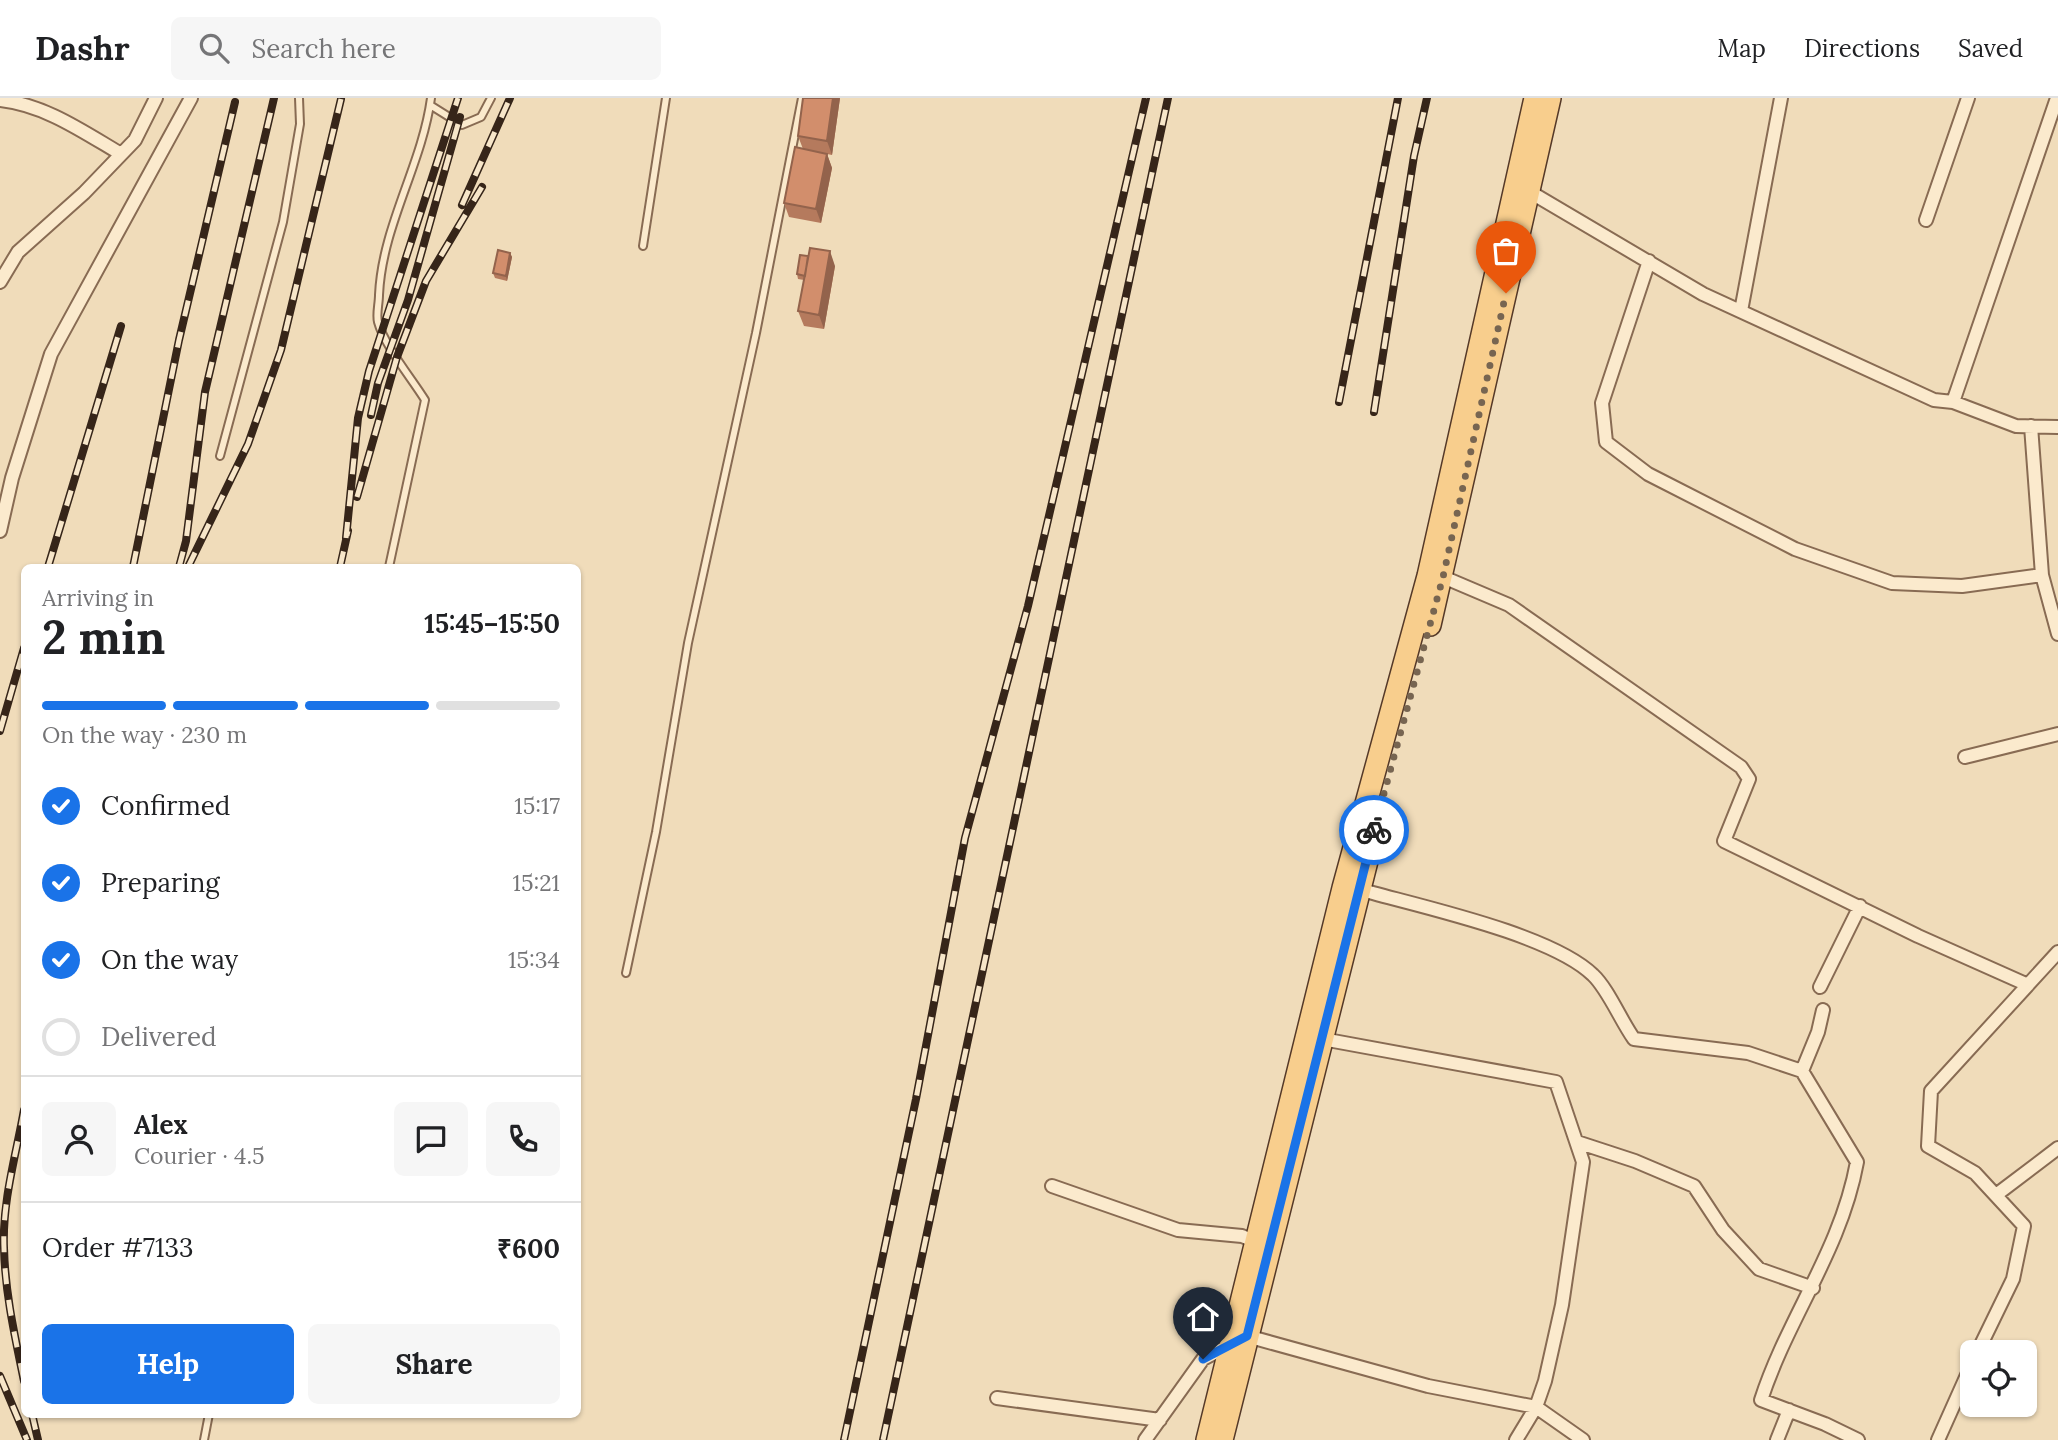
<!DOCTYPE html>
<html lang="en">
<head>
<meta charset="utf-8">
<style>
	body { margin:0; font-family:Lora,serif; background:#f6f6f6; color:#202124; height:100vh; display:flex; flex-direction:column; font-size:26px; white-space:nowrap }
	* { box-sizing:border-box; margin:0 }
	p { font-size:23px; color:#757577 }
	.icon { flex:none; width:38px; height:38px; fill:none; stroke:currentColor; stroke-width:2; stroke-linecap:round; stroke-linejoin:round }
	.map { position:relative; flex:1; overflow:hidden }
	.panel { position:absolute; left:21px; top:466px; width:560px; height:854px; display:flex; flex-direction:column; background:#fff; border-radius:10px; box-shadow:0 2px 5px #0004 }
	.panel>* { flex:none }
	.controls { position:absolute; left:1960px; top:1242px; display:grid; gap:14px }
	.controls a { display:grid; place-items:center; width:77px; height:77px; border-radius:10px; background:#fff; box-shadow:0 2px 5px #0004; font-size:35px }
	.pin { position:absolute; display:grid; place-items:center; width:60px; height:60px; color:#fff; margin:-72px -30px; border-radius:50% 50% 50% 0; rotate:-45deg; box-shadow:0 0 7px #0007 }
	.pin .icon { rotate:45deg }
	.courier { position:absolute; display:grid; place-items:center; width:70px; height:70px; margin:-35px; border:5px solid #1a73e8; border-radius:50%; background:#fff; color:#222; box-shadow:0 2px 9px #0007 }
	.summary em { font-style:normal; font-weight:700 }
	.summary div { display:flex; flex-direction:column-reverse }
	.summary { display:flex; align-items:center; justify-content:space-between; height:119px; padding:0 21px }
	h1 { font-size:46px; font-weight:700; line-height:52px }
	.bar { display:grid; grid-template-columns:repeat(4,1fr); gap:10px 7px; align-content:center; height:84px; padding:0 21px }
	.bar i { height:9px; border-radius:5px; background:#e0e0e0 }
	.bar .current { background:#1a73e8 }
	.bar p { grid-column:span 4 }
	.line { display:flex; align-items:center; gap:18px; padding:0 21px; border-top:2px solid #e0e0e0 }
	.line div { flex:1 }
	.round { display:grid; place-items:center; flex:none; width:74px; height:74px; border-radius:10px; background:#f6f6f6 }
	ol { padding:0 21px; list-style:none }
	li { display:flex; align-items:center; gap:21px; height:77px }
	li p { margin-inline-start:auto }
	li .icon { padding:7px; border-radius:50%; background:#1a73e8; color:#fff; stroke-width:4 }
	li:last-child { color:#757577 }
	li i { width:38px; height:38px; border:4px solid #e0e0e0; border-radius:50% }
	.cta { display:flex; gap:14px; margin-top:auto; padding:14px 21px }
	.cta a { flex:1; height:80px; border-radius:10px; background:#1a73e8; color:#fff; font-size:28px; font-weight:700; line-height:80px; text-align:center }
	.cta a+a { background:#f6f6f6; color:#202124 }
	header { display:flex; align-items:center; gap:42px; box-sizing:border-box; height:98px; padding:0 35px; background:#fff; border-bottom:2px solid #e0e0e0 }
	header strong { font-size:33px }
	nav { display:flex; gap:38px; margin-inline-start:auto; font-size:24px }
	.search { width:490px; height:63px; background:#f6f6f6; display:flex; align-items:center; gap:18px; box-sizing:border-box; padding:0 24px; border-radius:10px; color:#757577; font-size:26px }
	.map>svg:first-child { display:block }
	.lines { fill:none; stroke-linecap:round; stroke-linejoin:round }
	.lane-casing { stroke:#886b53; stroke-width:10 }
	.street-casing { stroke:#886b53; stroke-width:16 }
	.primary-casing { stroke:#553928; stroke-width:24 }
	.lane { stroke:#fbeacd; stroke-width:6 }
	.street { stroke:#fbeacd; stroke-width:12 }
	.primary { stroke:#f8ce8d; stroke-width:21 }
	.rail-casing { stroke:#362519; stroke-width:8 }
	.rail { stroke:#f7e6c9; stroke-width:5; stroke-dasharray:16; stroke-linecap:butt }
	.wall { fill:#b57a5d }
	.shaded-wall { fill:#93634c }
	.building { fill:#d28e6c; stroke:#93634c; stroke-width:2 }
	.done { stroke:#776551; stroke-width:7; stroke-dasharray:0 12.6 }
	.route { stroke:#1a73e8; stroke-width:9 }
</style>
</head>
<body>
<header>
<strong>Dashr</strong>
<div class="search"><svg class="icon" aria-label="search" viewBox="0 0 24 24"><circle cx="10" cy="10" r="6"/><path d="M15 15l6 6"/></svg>Search here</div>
<nav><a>Map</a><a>Directions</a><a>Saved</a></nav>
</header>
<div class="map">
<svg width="2058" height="1342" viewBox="0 0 2058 1342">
	<rect width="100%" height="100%" fill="#f0dcba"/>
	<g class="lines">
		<g class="lane-casing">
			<path id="lane" d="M430 7 462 27 481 19 491 0
				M643 148 666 0
				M220 358 283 124 300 26 299 0
				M389 469 425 302C412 281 384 247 378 224 376 216 379 206 379 197 382 128 422 67 431 0
				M626 875 656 734 688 545 756 235 802 0
				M204 1342 209 1316"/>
		</g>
		<g class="street-casing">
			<path id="street" d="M0 2C45 7 82 33 121 56
				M1525 91 1703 196 1934 302 1953 304 2016 328 2058 329
				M1926 122 1968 0
				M1649 163 1602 305 1606 344 1648 376 1795 451 1892 485 1962 488 2042 477
				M0 184 18 154 84 95 135 42 156 0
				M1741 213 1781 0
				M1953 304 2057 0
				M2031 328 2042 477 2058 536
				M0 433 12 380 51 256 191 0
				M1436 476 1509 507 1741 669 1749 681 1724 743 1918 838 2028 887
				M1965 659 2058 636
				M1358 791C1418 808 1551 836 1593 877 1608 891 1621 923 1634 941L1748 955 1802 973 1857 1064C1841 1152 1788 1219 1761 1302L1825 1326 1858 1342
				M1820 889 1860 808
				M1317 940 1556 984 1583 1064 1562 1207 1545 1283 1536 1309 1516 1342
				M1802 973 1818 934 1823 912
				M1577 1044 1635 1063 1694 1088 1723 1132 1759 1171 1813 1190
				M1052 1088 1178 1132 1242 1138 1261 1146
				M1996 1097 2058 1050
				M1977 1255 2013 1181 2024 1128 1975 1075 1928 1048 1931 993 2058 854
				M997 1300 1160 1322
				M1145 1342 1203 1261 1247 1238 1428 1288 1536 1309 1583 1342
				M1777 1342 1789 1312
				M1938 1342 1972 1266"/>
		</g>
		<g class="primary-casing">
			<path id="primary" d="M1430 527 1550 0
				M1207 1342 1343 790 1428 478 1535 0
				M1222 1342 1376 727"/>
		</g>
		<use href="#lane" class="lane"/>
		<use href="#street" class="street"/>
		<use href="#primary" class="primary"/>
		<g class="rail-casing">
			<path id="rail" d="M462 107 510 0
				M1339 304 1398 0
				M1374 314 1414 58 1427 0
				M371 317 378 285 408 202 460 19
				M357 399 397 259 426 183 482 89
				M346 440 358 320 369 273 458 0
				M48 469 121 228
				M133 469 179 242 235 4
				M179 469 186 443 205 294 274 0
				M188 469 248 346 281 252 341 1
				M340 469 348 433
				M0 633 24 550
				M24 1012C16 1057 2 1104 4 1150 5 1195 15 1239 24 1283
				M0 1278 27 1342
				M32 1316 38 1342
				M844 1342 916 1001 965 740 1028 508 1146 0
				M883 1342 1168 0"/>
		</g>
		<use href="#rail" class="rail"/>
	</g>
	<path class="wall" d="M840 0 832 57 827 56 832 70 821 125 789 119 784 105 803 51 798 38Z
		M510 155 512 159 507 183 495 180 493 175Z
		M835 168 824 231 804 228 798 213 804 182 798 181 797 176Z"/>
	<path class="shaded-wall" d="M833 0H840L832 57 827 43Z
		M827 56 832 70 821 125 816 111Z
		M830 153 835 168 824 231 819 217Z
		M510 155 512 159 507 183 506 178Z"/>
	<path class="building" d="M803 0H833L827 43 798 38Z
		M795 49 827 56 816 111 784 105Z
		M810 150 830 153 819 217 798 213Z
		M498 152 510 155 506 178 493 175Z
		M800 157 808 158 805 178 797 176Z"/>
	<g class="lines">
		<path class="done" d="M1374 732 1443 479 1506 195"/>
		<path class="route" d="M1203 1261 1247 1238 1374 732"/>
	</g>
</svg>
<div class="controls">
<a><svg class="icon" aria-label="locate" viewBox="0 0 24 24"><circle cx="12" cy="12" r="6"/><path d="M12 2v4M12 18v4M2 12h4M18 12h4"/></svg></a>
</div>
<div class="pin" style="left:1506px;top:195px;background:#ea580c"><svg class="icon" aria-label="bag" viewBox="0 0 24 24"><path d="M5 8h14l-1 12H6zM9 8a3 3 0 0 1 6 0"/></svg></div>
<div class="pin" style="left:1203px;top:1261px;background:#1f2937"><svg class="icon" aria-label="home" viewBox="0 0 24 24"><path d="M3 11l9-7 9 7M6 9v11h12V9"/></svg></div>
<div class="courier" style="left:1374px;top:732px"><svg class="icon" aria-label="bike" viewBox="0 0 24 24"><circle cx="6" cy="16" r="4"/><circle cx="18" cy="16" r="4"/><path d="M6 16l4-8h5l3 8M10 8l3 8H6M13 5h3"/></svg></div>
<section class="panel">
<div class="summary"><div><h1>2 min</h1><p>Arriving in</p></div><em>15:45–15:50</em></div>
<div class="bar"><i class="current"></i><i class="current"></i><i class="current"></i><i></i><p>On the way · 230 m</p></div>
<ol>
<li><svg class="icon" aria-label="check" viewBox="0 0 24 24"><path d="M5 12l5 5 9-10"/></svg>Confirmed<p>15:17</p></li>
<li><svg class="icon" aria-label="check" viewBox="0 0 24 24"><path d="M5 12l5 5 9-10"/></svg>Preparing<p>15:21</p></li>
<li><svg class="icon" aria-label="check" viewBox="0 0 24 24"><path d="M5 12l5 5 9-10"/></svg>On the way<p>15:34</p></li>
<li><i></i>Delivered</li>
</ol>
<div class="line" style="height:126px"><a class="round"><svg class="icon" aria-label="person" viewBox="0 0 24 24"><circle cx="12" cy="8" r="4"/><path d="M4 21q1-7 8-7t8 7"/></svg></a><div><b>Alex</b><p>Courier · 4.5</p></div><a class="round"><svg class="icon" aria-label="chat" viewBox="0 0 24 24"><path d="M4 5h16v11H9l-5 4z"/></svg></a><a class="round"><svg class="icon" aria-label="phone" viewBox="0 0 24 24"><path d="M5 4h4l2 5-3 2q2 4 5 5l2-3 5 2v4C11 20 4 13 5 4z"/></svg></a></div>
<div class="line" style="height:91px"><div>Order #7133</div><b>₹600</b></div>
<div class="cta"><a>Help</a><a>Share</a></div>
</section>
</div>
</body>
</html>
